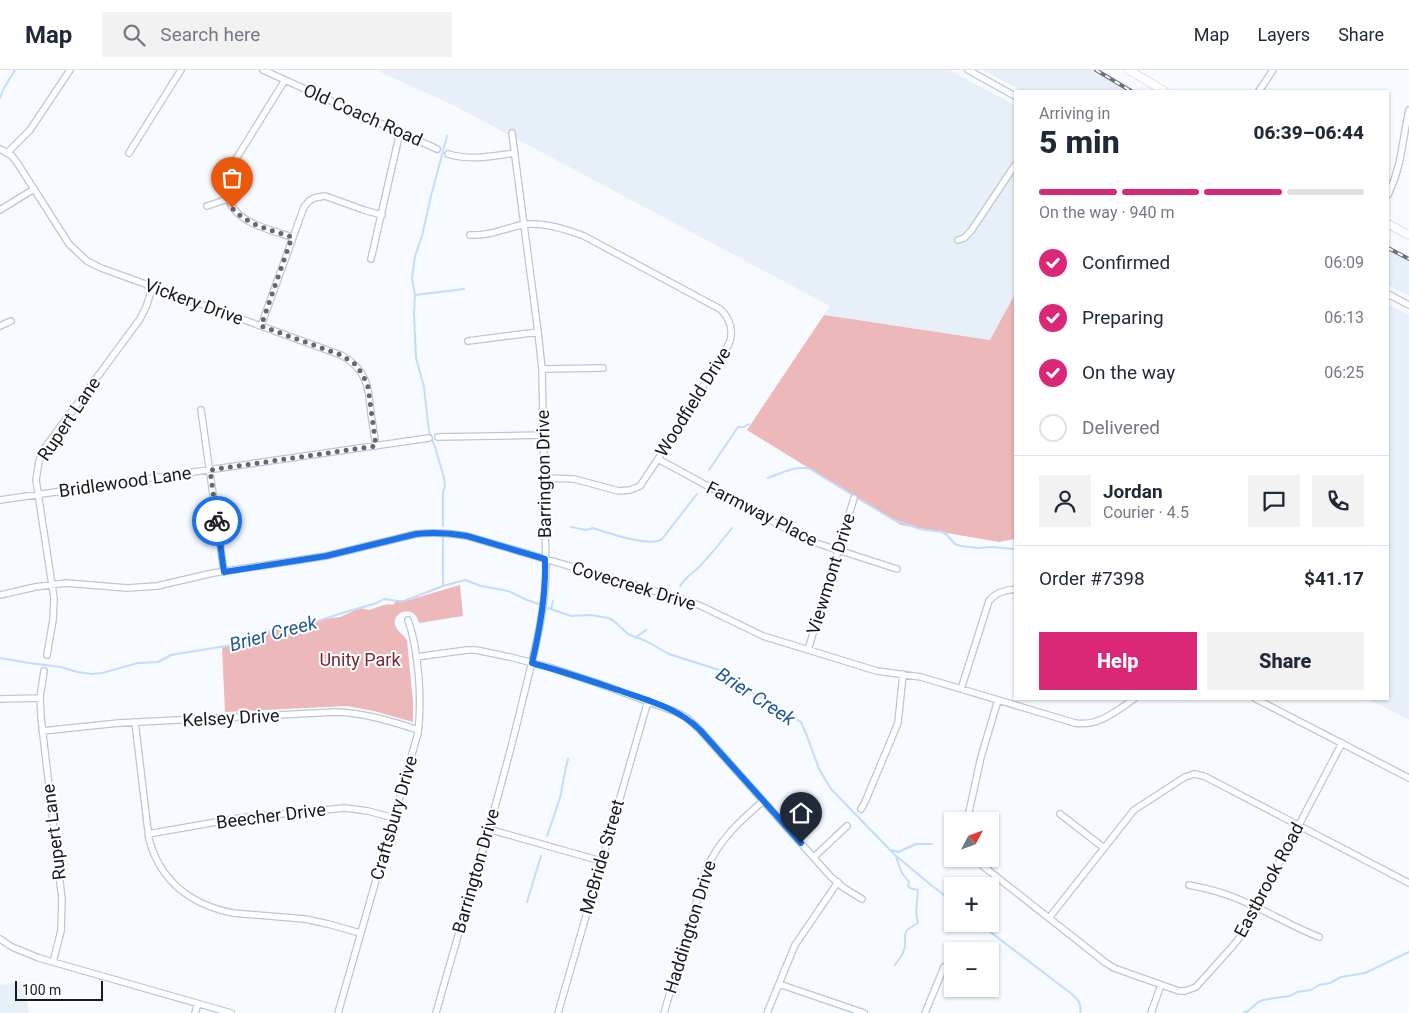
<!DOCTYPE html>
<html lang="en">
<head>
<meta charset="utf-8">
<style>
	body { margin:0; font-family:Roboto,sans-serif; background:#f2f2f3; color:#1f2937; height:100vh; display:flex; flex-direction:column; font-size:19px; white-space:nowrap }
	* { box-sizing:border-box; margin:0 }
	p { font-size:16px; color:#747a83 }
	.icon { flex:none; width:28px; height:28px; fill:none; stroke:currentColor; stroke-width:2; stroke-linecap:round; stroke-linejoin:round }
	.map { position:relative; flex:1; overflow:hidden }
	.sheet { position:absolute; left:1014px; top:20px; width:375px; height:610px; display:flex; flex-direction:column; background:#fff; border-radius:0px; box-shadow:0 1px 4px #0004 }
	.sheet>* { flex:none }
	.needle { width:32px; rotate:49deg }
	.tools { position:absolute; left:944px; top:742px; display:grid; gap:10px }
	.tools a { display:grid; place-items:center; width:55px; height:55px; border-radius:0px; background:#fff; box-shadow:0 1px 4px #0004; font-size:25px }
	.scale { position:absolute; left:15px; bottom:12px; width:88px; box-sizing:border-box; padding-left:5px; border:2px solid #171a1d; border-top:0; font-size:14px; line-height:18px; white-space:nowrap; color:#171a1d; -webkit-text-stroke:4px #fff; paint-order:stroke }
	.pin { position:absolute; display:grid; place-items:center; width:42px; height:42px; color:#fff; margin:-51px -21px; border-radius:50% 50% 50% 0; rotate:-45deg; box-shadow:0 0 5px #0007 }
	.pin .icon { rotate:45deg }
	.courier { position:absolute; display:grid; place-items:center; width:50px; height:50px; margin:-25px; border:4px solid #1a73e8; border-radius:50%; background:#fff; color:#222; box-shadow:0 1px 6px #0007 }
	.summary em { font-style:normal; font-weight:800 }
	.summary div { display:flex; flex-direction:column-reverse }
	.summary { display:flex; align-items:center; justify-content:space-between; height:85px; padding:0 25px }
	h1 { font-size:32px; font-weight:800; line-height:38px }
	.bar { display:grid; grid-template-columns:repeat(4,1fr); gap:8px 5px; align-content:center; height:60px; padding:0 25px }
	.bar i { height:6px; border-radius:4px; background:#e0e1e3 }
	.bar .current { background:#db2777 }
	.bar p { grid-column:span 4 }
	.line { display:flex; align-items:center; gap:12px; padding:0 25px; border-top:1px solid #e0e1e3 }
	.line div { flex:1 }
	.round { display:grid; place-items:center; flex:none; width:52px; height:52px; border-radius:0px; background:#f2f2f3 }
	ol { padding:0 25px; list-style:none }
	li { display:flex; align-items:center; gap:15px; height:55px }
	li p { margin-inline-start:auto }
	li .icon { padding:5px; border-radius:50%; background:#db2777; color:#fff; stroke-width:4 }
	li:last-child { color:#747a83 }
	li i { width:28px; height:28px; border:2px solid #e0e1e3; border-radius:50% }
	.button { display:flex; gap:10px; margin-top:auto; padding:10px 25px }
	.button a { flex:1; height:58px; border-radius:0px; background:#db2777; color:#fff; font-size:20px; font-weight:800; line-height:58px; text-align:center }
	.button a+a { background:#f2f2f3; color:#1f2937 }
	header { display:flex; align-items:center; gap:30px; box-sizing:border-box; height:70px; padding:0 25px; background:#fff; border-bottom:1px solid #e0e1e3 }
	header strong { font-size:24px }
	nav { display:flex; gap:28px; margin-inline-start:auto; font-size:18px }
	.search { width:350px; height:45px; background:#f2f2f3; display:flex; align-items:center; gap:12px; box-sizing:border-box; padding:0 18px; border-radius:0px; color:#747a83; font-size:19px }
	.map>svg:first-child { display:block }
	.built { fill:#e7eff9 }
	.green { fill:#ecb8ba }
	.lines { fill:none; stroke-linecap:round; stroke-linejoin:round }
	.stream { stroke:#c3dcfa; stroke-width:2 }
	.minor-casing { stroke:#bec6d0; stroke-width:8 }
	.tertiary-casing { stroke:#bec6d0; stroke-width:9 }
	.minor { stroke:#fff; stroke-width:5.5 }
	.tertiary { stroke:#fff; stroke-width:8 }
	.rail-casing { stroke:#6e7174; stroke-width:4 }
	.rail { stroke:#fff; stroke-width:2; stroke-dasharray:5.5; stroke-linecap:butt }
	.done { stroke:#65686c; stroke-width:5; stroke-dasharray:0 9 }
	.route { stroke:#1a73e8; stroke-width:6 }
	.labels { text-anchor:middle; stroke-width:4; stroke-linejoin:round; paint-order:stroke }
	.street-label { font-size:18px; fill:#171a1d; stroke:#fff }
	.park-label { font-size:18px; fill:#772834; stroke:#fff }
	.water-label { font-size:19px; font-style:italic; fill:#215a94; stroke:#fff }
</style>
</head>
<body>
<header>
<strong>Map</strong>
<div class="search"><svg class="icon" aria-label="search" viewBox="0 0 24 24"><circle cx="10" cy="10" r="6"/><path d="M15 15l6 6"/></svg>Search here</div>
<nav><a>Map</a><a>Layers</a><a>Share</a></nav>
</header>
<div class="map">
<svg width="1409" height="943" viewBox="0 0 1409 943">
	<rect width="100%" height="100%" fill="#f7faff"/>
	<path class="built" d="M376 0H949L1015 35V224L991 270 824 245 830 236 453 35Z
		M983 0H1092L1127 21H1022Z
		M1388 179 1409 192V226L1388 215Z
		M1388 234 1409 245V650L1368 629H1388Z
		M24 912 29 943H0V915Z"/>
	<path class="green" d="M1015 224V469L999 472 901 455 747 360 824 245 990 270Z
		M460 515 463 546 419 553C414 532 389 543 396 557 398 562 404 565 407 570L413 632V652L374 641 347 636 225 642 222 577 231 576 250 566 257 565 275 559 311 551 340 547 360 538 369 540 387 534 393 535 397 530H409Z"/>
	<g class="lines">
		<path class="stream" d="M0 28 4 18 15 0
			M415 225 464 219
			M709 400 738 357H744L749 354
			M768 408C781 403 797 395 810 399L892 449 920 459 942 462 946 464 955 474 961 476 978 478 991 477 1015 479
			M443 456V422L445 416 444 408 435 377 429 362 424 317 416 288 414 243 415 225 412 208 415 186 422 166 431 126 447 66
			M571 457 586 460 593 458C608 463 650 478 662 469L697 424
			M443 516V468
			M680 516C685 508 691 504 697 499 710 486 721 472 732 458
			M548 538 571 546 591 545 608 548 614 551 628 564 646 571 669 584 719 600 727 604 735 612 801 652 807 666 819 699 831 719 895 785 931 815 952 831
			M551 539 553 531
			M635 568 646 560
			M0 588 29 593 61 597 77 602 92 604 102 603 138 593 158 592 171 585 232 575 276 559 303 556 342 543 377 533 384 529 398 531H404L443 516 465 510 481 516 508 521 527 530 539 534
			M547 766C552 752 557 738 561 724 563 712 565 700 568 689
			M891 780 898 782 916 774H932
			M527 832 541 786
			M981 854 985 858 1073 925C1079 931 1082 935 1080 943
			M895 895 902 885 905 877V865L907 860 918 853 916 842 918 820 910 818 908 816 909 812 902 803 896 787
			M1244 943 1248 941 1257 933 1263 930 1275 928 1290 926 1297 922 1311 920 1319 915 1330 913 1341 907 1365 903 1409 882"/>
		<g class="minor-casing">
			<path id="minor" d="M263 0 437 79
				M968 0 1015 26
				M285 10 231 97C227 105 225 114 227 124 233 153 268 159 292 167
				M1259 21 1273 0
				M0 79 12 86 18 94 69 174 87 191 101 198 341 285C367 299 369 318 371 344 373 355 374 365 376 376
				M7 83 30 60 70 0
				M129 83 181 0
				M448 84C471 91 492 86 515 83
				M1388 125C1402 96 1402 71 1409 40
				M207 136 228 129
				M0 140 34 119
				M470 165C488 166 504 159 521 155 540 151 566 159 584 166L720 239C730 248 734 261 729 274L658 389 640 416 630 420 619 421 574 409 544 408
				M958 170 964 168 971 161 1015 95
				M371 189 400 62
				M1388 224 1409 235
				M0 256 11 251
				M261 256 304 137 309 131 314 128 325 126 364 140 382 145
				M468 271 538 262
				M542 299 603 298
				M201 340 224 502
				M438 367 544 365
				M658 389 807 470 897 499
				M0 430 429 368
				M0 525 35 517 66 513 127 518 157 516 213 503 326 486 416 464C433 462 450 463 467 466L685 530 701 536 763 566 877 601 921 607 1075 653C1098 657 1116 641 1134 629
				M808 580 854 428
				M47 585 53 550 54 528 36 410 39 391 44 379 140 249 146 237 153 216
				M416 587 467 580H476L510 587 552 598 600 614 676 642 687 648 700 660 831 807 844 818 862 829
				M44 601 40 628 41 647 62 829 61 861 53 892
				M961 619 989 531C996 522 1004 521 1015 519
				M0 629 40 628
				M1256 629 1409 708
				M135 652 149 769C160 811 191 835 233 843L305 849 328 854 360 863
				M42 661 119 653 336 642C364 643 391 651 418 660
				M861 739 865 732 898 653 903 604
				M1060 744 1104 778
				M967 751 981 687 998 630
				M488 759 601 791
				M148 764 239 748 345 738 368 741 394 748
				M814 787 847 756
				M974 789 1106 893 1114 898 1179 921H1185L1196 917 1231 878 1240 867 1342 673
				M1189 815C1205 818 1222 822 1238 829 1265 840 1291 856 1319 867
				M1049 848 1134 740 1185 707 1194 704 1204 706 1409 813
				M0 869 12 877 39 888 231 943
				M779 914 864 943
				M195 943 198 934
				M338 943 418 663C422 631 419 581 408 550
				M436 943C464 842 496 742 520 641 531 594 545 548 546 500L542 299 538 262 512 63
				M558 943 648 631
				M664 943 706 799C721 768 738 753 763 731
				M767 943 795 875 838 812
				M925 943 944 897
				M1151 943 1161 915"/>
		</g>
		<g class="tertiary-casing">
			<path id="tertiary" d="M1129 0 1164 21
				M1388 154 1409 165"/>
		</g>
		<use href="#minor" class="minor"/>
		<use href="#tertiary" class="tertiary"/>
		<g class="rail-casing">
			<path id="rail" d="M1096 0 1131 21
				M1388 178 1409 189"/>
		</g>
		<use href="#rail" class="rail"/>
	</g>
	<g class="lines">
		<path class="done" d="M217 451 210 400 376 376 368 317 363 305 355 294 341 285 261 256 292 167C271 160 247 155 232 138"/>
		<path class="route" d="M217 451 224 502 326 486 416 464C433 462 450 463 467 466L545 489C546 525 540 558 532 593 562 601 591 611 621 621 649 631 678 638 700 660L801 773"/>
	</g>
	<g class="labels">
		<g class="street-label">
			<text transform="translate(363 45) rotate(24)" y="6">Old Coach Road</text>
			<text transform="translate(194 232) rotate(20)" y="6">Vickery Drive</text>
			<text transform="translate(693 332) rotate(-58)" y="6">Woodfield Drive</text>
			<text transform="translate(69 349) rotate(-56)" y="6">Rupert Lane</text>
			<text transform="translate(544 404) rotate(-91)" y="6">Barrington Drive</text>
			<text transform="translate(125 412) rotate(-8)" y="6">Bridlewood Lane</text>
			<text transform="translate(762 444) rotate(27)" y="6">Farmway Place</text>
			<text transform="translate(831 504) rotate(-73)" y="6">Viewmont Drive</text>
			<text transform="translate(634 516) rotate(17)" y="6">Covecreek Drive</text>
			<text transform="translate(231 648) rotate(-3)" y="6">Kelsey Drive</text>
			<text transform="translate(271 746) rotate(-7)" y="6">Beecher Drive</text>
			<text transform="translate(394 748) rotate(-74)" y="6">Craftsbury Drive</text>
			<text transform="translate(54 762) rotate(-97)" y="6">Rupert Lane</text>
			<text transform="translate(602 787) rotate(-74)" y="6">McBride Street</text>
			<text transform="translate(476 801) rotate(-74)" y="6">Barrington Drive</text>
			<text transform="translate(1269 810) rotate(-62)" y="6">Eastbrook Road</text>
			<text transform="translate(690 857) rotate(-73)" y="6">Haddington Drive</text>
		</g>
		<g class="park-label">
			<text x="360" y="596">Unity Park</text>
		</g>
		<g class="water-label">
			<text transform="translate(273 563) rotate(-15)" y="7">Brier Creek</text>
			<text transform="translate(756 626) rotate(33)" y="7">Brier Creek</text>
		</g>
	</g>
</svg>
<div class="tools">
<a><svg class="needle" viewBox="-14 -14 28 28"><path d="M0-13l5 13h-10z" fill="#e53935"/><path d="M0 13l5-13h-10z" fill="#747a83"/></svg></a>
<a>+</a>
<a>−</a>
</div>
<div class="scale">100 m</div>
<div class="pin" style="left:232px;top:138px;background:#ea580c"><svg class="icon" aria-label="bag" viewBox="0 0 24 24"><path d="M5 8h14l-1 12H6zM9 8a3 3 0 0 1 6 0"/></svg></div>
<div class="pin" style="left:801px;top:773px;background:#1f2937"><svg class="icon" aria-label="home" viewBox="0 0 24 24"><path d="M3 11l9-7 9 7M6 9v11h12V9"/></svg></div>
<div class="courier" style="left:217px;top:451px"><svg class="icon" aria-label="bike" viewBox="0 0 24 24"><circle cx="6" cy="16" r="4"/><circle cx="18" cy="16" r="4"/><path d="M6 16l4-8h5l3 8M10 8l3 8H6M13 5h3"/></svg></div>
<section class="sheet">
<div class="summary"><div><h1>5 min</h1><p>Arriving in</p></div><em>06:39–06:44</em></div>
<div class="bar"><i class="current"></i><i class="current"></i><i class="current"></i><i></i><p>On the way · 940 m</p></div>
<ol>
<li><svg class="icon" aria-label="check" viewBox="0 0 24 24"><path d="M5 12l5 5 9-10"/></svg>Confirmed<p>06:09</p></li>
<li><svg class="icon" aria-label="check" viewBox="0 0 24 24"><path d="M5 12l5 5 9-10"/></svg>Preparing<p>06:13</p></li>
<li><svg class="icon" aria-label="check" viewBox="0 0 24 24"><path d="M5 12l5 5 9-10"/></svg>On the way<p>06:25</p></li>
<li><i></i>Delivered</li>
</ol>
<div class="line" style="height:90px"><a class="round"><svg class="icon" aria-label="person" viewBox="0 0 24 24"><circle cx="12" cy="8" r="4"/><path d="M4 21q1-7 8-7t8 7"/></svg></a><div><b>Jordan</b><p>Courier · 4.5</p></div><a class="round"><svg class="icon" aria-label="chat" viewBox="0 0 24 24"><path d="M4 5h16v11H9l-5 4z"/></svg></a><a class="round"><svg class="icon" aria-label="phone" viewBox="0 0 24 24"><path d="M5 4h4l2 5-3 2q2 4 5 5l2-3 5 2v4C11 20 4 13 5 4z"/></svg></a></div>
<div class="line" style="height:65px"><div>Order #7398</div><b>$41.17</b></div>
<div class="button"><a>Help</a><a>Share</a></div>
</section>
</div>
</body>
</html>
